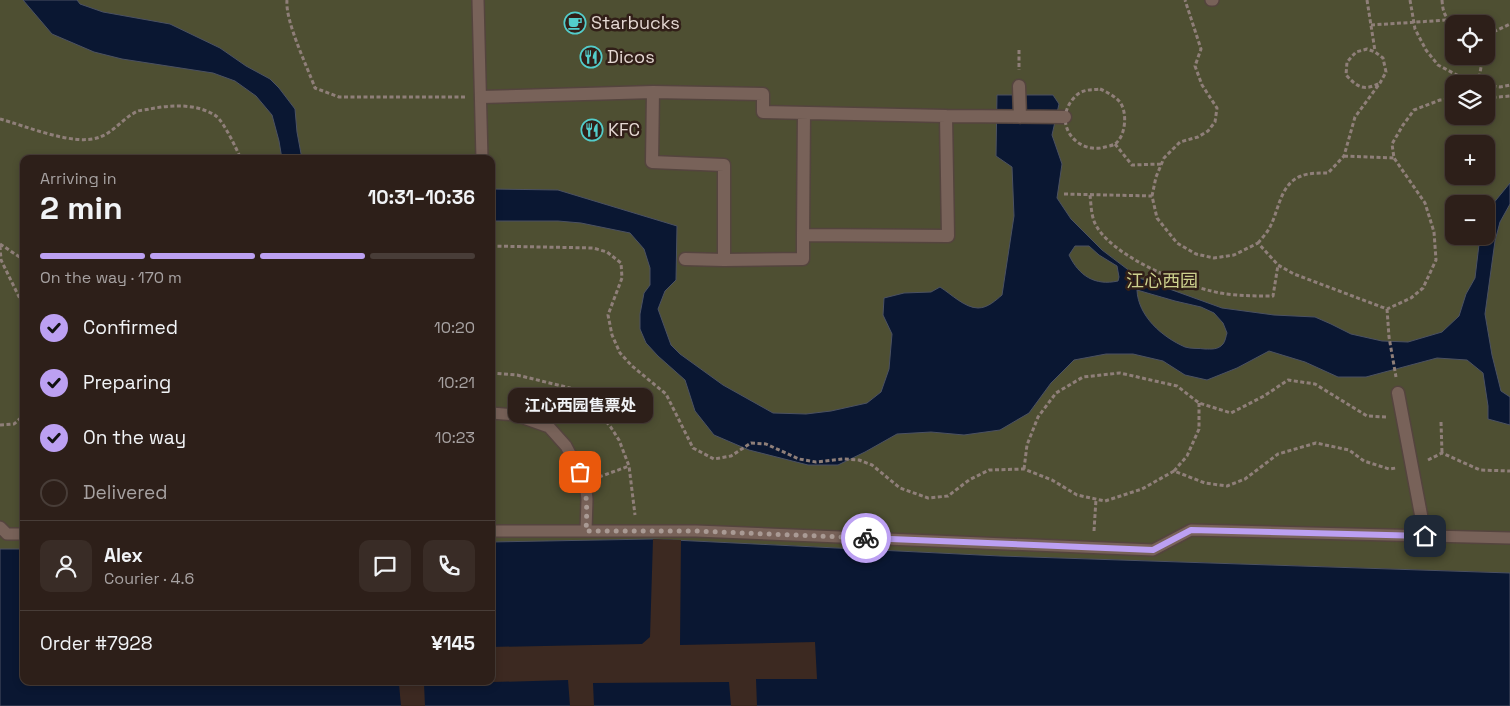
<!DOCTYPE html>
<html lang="en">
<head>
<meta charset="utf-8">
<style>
	body { margin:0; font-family:"Space Grotesk","Noto Sans SC",sans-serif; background:#392c26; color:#f1f3f6; height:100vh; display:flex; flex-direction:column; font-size:19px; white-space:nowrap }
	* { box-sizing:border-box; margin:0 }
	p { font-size:16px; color:#a7a2a2 }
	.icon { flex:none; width:28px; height:28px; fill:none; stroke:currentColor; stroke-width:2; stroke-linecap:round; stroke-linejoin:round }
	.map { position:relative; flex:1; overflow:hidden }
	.side { position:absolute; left:20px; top:155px; width:475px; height:530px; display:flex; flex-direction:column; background:#2d1f19; border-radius:10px; box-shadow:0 2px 8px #0003,0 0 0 1px #483d38 }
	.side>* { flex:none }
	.controls { position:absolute; left:1445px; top:15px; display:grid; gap:10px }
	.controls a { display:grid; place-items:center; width:50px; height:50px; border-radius:10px; background:#2d1f19; box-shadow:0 2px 8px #0003,0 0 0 1px #483d38; font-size:25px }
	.pin { position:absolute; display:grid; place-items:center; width:42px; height:42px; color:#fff; margin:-21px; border-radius:10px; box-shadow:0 2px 8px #0006 }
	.courier { position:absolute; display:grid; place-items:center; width:50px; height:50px; margin:-25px; border:4px solid #bca0f2; border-radius:50%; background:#fff; color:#222; box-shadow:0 1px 6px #0007 }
	.bubble { position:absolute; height:35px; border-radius:10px; background:#2d1f19; box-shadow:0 2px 8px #0003,0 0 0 1px #483d38; font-size:16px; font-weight:700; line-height:35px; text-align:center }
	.summary em { font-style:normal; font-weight:700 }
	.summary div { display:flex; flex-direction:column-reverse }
	.summary { display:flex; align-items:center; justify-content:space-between; height:85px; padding:0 20px }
	h1 { font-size:32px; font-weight:700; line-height:38px }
	.bar { display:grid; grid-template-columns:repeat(4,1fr); gap:8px 5px; align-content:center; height:60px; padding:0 20px }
	.bar i { height:6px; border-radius:4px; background:#483d38 }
	.bar .active { background:#bca0f2 }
	.bar p { grid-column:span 4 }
	.line { display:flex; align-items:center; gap:12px; padding:0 20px; border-top:1px solid #483d38 }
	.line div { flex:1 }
	.round { display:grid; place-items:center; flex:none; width:52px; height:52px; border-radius:10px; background:#392c26 }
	ol { padding:0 20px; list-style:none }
	li { display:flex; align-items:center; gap:15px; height:55px }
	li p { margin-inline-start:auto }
	li .icon { padding:5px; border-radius:50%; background:#bca0f2; color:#111; stroke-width:4 }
	li:last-child { color:#a7a2a2 }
	li i { width:28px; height:28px; border:2px solid #483d38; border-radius:50% }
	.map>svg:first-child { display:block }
	.green { fill:#4e4f32; fill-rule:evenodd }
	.water { fill:#0a1732; stroke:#4b5162; fill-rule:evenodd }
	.pier { fill:#3c2921 }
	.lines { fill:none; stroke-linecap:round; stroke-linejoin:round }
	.lane-casing { stroke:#54443e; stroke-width:14 }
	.street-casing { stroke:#54443e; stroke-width:15 }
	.path { stroke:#8f7f79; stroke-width:3; stroke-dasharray:4 2.5; stroke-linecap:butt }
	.lane { stroke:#786259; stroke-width:11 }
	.street { stroke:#786259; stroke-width:12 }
	.done { stroke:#a99a94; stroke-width:5; stroke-dasharray:0 9 }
	.route { stroke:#bca0f2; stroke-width:6 }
	.labels { text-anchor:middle; stroke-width:5; stroke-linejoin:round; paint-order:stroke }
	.poi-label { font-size:18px; fill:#e4d7d2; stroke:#311f18; text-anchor:start }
	.park-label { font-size:18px; fill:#cdd18e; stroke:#311f18 }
</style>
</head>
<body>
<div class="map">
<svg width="1510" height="706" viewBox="0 0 1510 706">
	<rect width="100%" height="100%" fill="#3c2921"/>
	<path class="green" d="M0 0H1510V579L1489 572 1000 556 653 539 491 542V159H24V549H0ZM1454 24H1486V56H1454ZM1454 84H1486V116H1454ZM1454 144H1486V176H1454ZM1454 204H1486V236H1454Z"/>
	<path class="water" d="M23 0H77L80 4 103 12 170 24 220 48 246 66 270 79 279 88 295 109 297 132 302 159H282L279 141 272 115 256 96 235 81 213 73 122 59 94 52 52 34Z
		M997 95H1053L1059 104 1052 135 1062 164 1057 198 1071 219 1102 250 1139 278 1222 308 1274 315 1315 317 1331 324 1351 334 1382 341 1408 342 1442 332 1459 316 1466 294 1475 278 1480 236H1486L1487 211 1510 183V204L1500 222 1495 241 1485 314 1492 355 1501 391 1510 397V425L1488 419V406L1483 373 1467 360 1437 358 1366 377H1338L1305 362 1269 351 1237 368 1207 380 1185 375 1163 361 1133 354H1106L1074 360 1051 383 1029 413 1000 430 964 435 931 432 897 434 865 452 838 465H808L749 450 714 435 695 411 685 380 658 356 646 343 640 329V314L644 293 650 285V268L644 249 630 233 581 223 558 221H491V189L558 190 677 226 676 280 665 291 658 309 671 345 680 354 723 385 773 413 806 414 831 411 867 403 881 392 889 369 892 334 883 315 884 298 904 293 931 292 940 287C951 294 965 308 978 308 988 308 996 300 1002 295L1014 216 1012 167 996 156ZM1075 246H1089L1099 255 1117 266 1119 277 1118 281C1095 286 1079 276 1069 255ZM1137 290 1175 301 1201 307 1214 313 1223 323 1227 333C1226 336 1225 342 1223 344 1218 350 1211 349 1205 349 1199 348 1191 349 1185 347 1162 337 1138 316 1137 290Z
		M653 539 1000 556 1510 573V706H0V549H24V681H491V542Z"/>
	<path class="pier" d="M653 539 681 540 680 645 815 642 817 679H756L757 706H731L729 682 593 683 594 706H570L568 680 424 684 425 706H401L399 684 318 685V681H491V647L642 644 650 637Z"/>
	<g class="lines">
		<g class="lane-casing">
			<path id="lane" d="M478 0 482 159
				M1211 0H1213
				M491 413 515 415 549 427 566 446 585 482 587 499 586 531
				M0 527 7 534H24
				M491 531H696L1153 550 1191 530 1510 538"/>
		</g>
		<g class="street-casing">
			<path id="street" d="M1019 86 1020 117
				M481 97 653 92 763 94V112L946 116 948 236 803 235V259L724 260V165L652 162 653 92
				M946 116 1065 117
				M803 235 804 113
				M685 259 724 260
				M1398 393 1425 536"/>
		</g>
		<path class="path" d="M287 0C285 21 307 66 315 88L339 97H465
			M1367 0 1375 51
			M1410 0 1415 29 1426 50 1438 65 1472 83 1477 84
			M1442 0C1443 12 1444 18 1456 24
			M1371 25 1448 20
			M1486 42 1491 33 1510 24
			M1019 50V70
			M1478 84 1483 56
			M1486 85 1500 87 1510 85
			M1100 89C1107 92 1114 96 1119 101 1128 111 1126 136 1115 144 1111 146 1105 147 1100 148 1075 151 1056 125 1070 103 1072 100 1075 96 1078 94 1085 89 1092 90 1100 89Z
			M1486 98 1510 96
			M0 119C26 126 75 147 100 137 114 132 124 117 138 111 141 110 146 110 149 109 171 105 197 103 216 116 224 122 236 148 241 159
			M1115 144 1132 165 1161 164
			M1344 156 1394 158
			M1064 194 1152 196 1157 218 1177 243 1196 254 1214 258 1234 255 1258 243 1278 265 1294 274 1387 309 1411 298 1423 288 1436 260 1434 232 1425 203 1394 158 1392 144 1403 125 1414 110 1440 100 1454 99
			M1090 195C1091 203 1091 213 1094 221 1107 256 1192 290 1227 294 1243 296 1258 296 1273 296L1278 265
			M1152 196 1156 177 1164 158 1180 142 1198 137 1208 131 1215 122 1217 108 1202 85 1195 66 1201 49 1185 0
			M1258 243C1262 238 1267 233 1270 227 1279 210 1280 184 1301 176 1308 173 1319 173 1328 173L1344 156 1355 117 1380 83 1386 72 1383 58 1375 52 1367 49 1356 52 1347 62 1346 75C1358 88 1364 91 1380 83
			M0 244 24 260
			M0 246 1 260 24 307
			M491 246 593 248 607 252 621 263 622 278 608 315 612 335 620 353 632 366 666 394 693 448 714 459 731 456 751 443 766 444 799 459 816 462 843 459 859 460 872 465 900 488 928 498 948 496 969 480 989 470 1024 469 1052 480 1077 495 1105 501 1142 489 1174 471 1205 483 1227 486 1245 479 1278 454 1316 443 1349 450 1364 461 1389 469 1396 468
			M1387 309 1389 337 1396 377
			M491 373 517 375 570 388 591 405 610 426 619 440 629 466 635 515
			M24 382V384
			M556 414 570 388
			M1441 422 1442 453
			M0 425 14 424 24 415
			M1428 460 1442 453 1480 470 1510 471
			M1024 469 1027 445 1038 417 1056 393 1083 377 1120 373 1177 386 1199 403 1231 413 1264 396 1288 380 1315 384 1367 416 1386 417
			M1174 471 1187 456 1199 429V403
			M599 477 629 466
			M1094 531 1096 499"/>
		<use href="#lane" class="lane"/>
		<use href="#street" class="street"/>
	</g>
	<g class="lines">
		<path class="done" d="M580 472C588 492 587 511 586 531H696L866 538"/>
		<path class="route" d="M866 538 1153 550 1191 530 1425 536"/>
	</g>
	<defs>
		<g id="cafe-ring" transform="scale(1.125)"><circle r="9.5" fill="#311f18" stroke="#53cdcb" stroke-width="1.5"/><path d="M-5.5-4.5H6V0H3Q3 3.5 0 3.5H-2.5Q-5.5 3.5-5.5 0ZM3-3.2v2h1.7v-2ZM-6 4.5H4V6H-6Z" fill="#53cdcb"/></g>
		<g id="restaurant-ring" transform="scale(1.125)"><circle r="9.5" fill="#311f18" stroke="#53cdcb" stroke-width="1.5"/><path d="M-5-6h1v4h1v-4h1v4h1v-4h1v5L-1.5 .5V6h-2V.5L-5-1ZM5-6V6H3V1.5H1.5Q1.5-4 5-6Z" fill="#53cdcb"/></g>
	</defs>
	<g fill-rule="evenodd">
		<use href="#cafe-ring" x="575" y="23"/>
		<use href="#restaurant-ring" x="591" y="57"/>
		<use href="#restaurant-ring" x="592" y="130"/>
	</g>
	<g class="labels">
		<g class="poi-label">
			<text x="591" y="29">Starbucks</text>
			<text x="607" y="63">Dicos</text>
			<text x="608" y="136">KFC</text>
		</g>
		<g class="park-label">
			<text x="1162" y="287">江心西园</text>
		</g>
	</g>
</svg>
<div class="controls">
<a><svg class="icon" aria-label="locate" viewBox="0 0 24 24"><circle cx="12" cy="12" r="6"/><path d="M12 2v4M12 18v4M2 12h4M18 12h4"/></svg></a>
<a><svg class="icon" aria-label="layers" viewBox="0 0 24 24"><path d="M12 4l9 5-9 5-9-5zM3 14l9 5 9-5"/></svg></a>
<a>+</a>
<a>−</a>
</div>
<div class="pin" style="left:580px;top:472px;background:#ea580c"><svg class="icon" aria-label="bag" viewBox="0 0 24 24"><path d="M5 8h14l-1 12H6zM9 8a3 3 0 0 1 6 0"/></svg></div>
<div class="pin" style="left:1425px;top:536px;background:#1f2937"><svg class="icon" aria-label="home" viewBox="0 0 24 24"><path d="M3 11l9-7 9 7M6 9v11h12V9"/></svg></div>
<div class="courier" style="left:866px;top:538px"><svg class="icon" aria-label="bike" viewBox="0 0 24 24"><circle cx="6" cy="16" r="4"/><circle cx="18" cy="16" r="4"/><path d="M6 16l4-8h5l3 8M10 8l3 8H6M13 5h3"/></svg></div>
<div class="bubble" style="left:508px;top:388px;width:145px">江心西园售票处</div>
<section class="side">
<div class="summary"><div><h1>2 min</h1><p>Arriving in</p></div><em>10:31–10:36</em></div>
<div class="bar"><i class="active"></i><i class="active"></i><i class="active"></i><i></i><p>On the way · 170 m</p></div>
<ol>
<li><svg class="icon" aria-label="check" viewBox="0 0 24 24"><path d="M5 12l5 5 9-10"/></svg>Confirmed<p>10:20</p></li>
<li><svg class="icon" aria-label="check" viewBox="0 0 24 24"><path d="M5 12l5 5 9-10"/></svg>Preparing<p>10:21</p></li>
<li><svg class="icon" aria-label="check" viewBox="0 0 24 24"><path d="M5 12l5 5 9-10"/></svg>On the way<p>10:23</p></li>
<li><i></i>Delivered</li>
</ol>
<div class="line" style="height:90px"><a class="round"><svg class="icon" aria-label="person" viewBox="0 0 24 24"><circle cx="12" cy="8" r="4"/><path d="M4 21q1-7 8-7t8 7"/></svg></a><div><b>Alex</b><p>Courier · 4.6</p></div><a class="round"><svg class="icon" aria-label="chat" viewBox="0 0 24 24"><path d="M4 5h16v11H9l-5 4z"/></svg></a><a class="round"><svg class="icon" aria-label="phone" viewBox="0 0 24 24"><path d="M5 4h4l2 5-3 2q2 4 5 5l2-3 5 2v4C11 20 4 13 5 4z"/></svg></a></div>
<div class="line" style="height:65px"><div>Order #7928</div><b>¥145</b></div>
</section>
</div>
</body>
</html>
